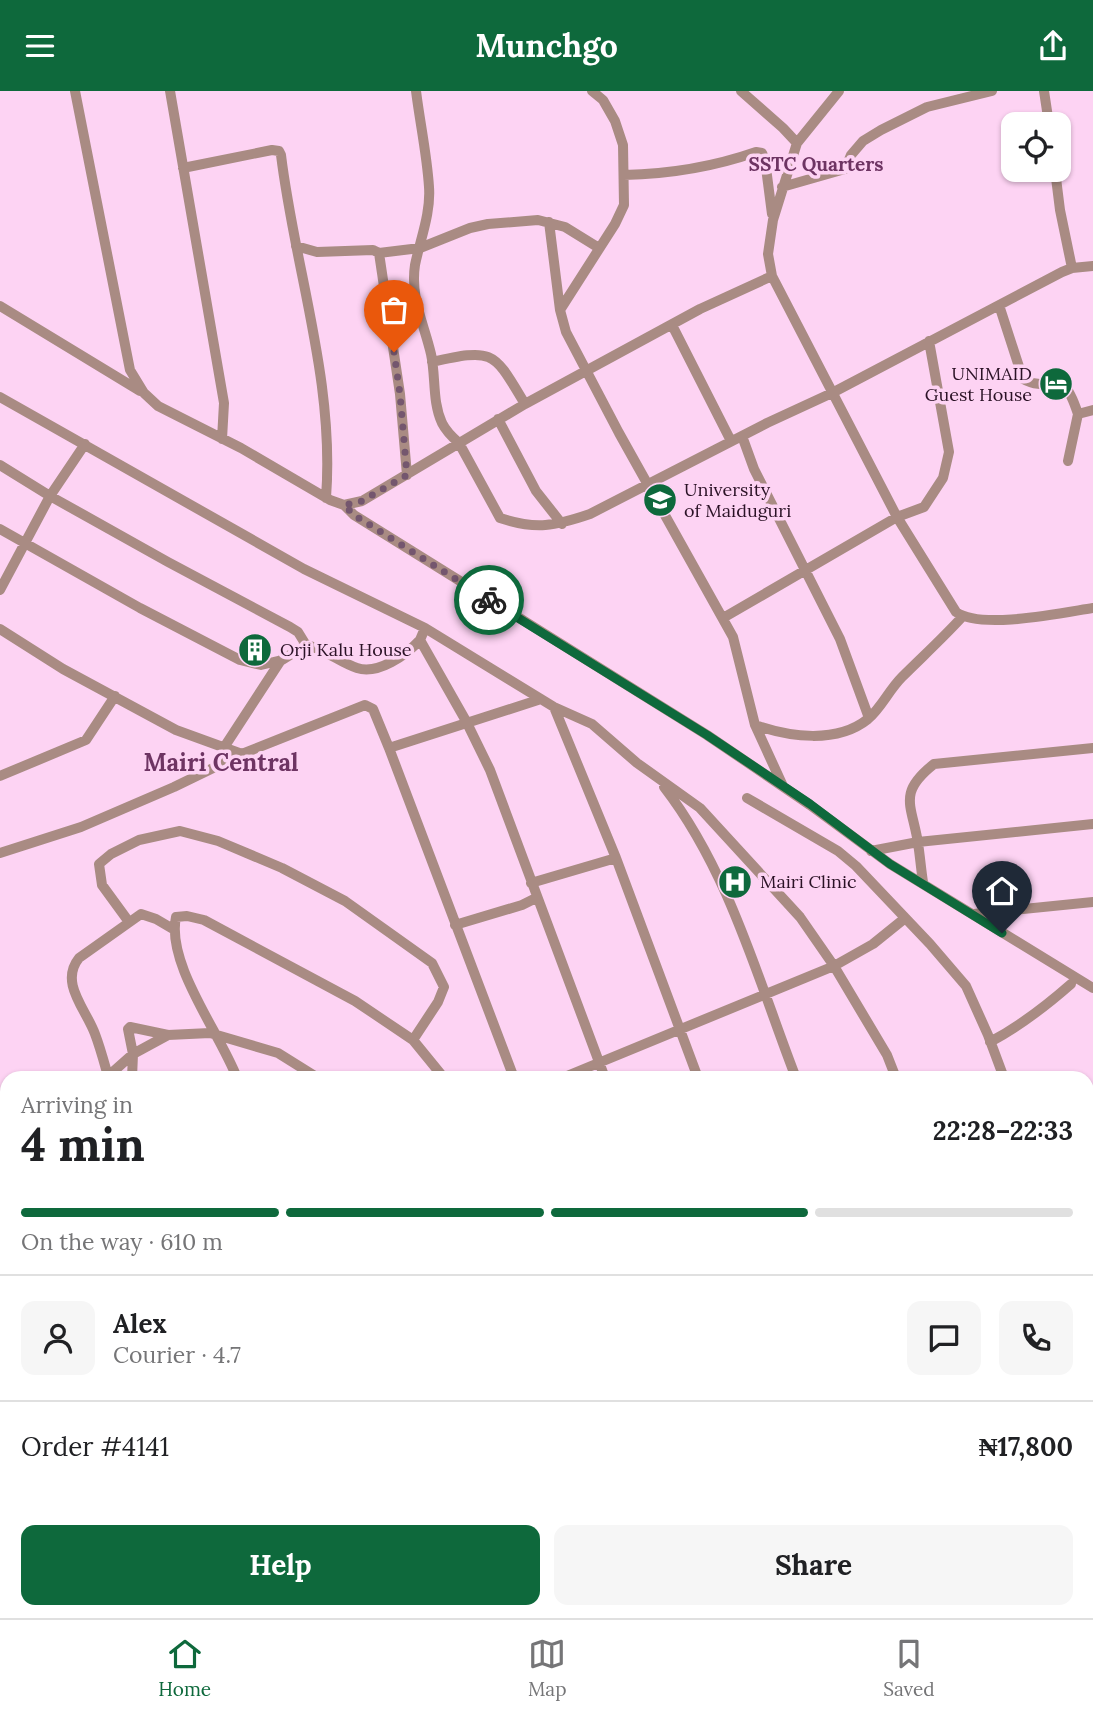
<!DOCTYPE html>
<html lang="en">
<head>
<meta charset="utf-8">
<style>
	body { margin:0; font-family:Lora,serif; background:#f6f6f6; color:#202124; height:100vh; display:flex; flex-direction:column; font-size:26px; white-space:nowrap }
	* { box-sizing:border-box; margin:0 }
	p { font-size:23px; color:#757577 }
	.icon { flex:none; width:38px; height:38px; fill:none; stroke:currentColor; stroke-width:2; stroke-linecap:round; stroke-linejoin:round }
	.map { position:relative; flex:1; overflow:hidden }
	.side { position:absolute; left:0px; top:980px; width:1094px; height:548px; display:flex; flex-direction:column; background:#fff; border-radius:21px 21px 0 0; box-shadow:0 2px 5px #0004 }
	.side>* { flex:none }
	.buttons { position:absolute; left:1001px; top:21px; display:grid; gap:14px }
	.buttons a { display:grid; place-items:center; width:70px; height:70px; border-radius:14px; background:#fff; box-shadow:0 2px 5px #0004; font-size:35px }
	.pin { position:absolute; display:grid; place-items:center; width:60px; height:60px; color:#fff; margin:-72px -30px; border-radius:50% 50% 50% 0; rotate:-45deg; box-shadow:0 0 7px #0007 }
	.pin .icon { rotate:45deg }
	.courier { position:absolute; display:grid; place-items:center; width:70px; height:70px; margin:-35px; border:5px solid #0e693c; border-radius:50%; background:#fff; color:#222; box-shadow:0 2px 9px #0007 }
	.headline em { font-style:normal; font-weight:700 }
	.headline div { display:flex; flex-direction:column-reverse }
	.headline { display:flex; align-items:center; justify-content:space-between; height:119px; padding:0 21px }
	h1 { font-size:46px; font-weight:700; line-height:52px }
	.bar { display:grid; grid-template-columns:repeat(4,1fr); gap:10px 7px; align-content:center; height:84px; padding:0 21px }
	.bar i { height:9px; border-radius:5px; background:#e0e0e0 }
	.bar .current { background:#0e693c }
	.bar p { grid-column:span 4 }
	.line { display:flex; align-items:center; gap:18px; padding:0 21px; border-top:2px solid #e0e0e0 }
	.line div { flex:1 }
	.round { display:grid; place-items:center; flex:none; width:74px; height:74px; border-radius:14px; background:#f6f6f6 }
	.primary-button { display:flex; gap:14px; margin-top:auto; padding:14px 21px }
	.primary-button a { flex:1; height:80px; border-radius:14px; background:#0e693c; color:#fff; font-size:28px; font-weight:700; line-height:80px; text-align:center }
	.primary-button a+a { background:#f6f6f6; color:#202124 }
	header { display:flex; justify-content:space-between; align-items:center; height:91px; padding:0 21px; background:#0e693c; color:#fff; font-size:32px; font-weight:700 }
	.tabs { display:flex; justify-content:space-around; align-items:center; height:98px; border-top:2px solid #e0e0e0; background:#fff; font-size:19px; color:#757577 }
	.tabs a { display:grid; justify-items:center; gap:4px }
	.tabs .current { color:#0e693c }
	.map>svg:first-child { display:block }
	.lines { fill:none; stroke-linecap:round; stroke-linejoin:round }
	.minor { stroke:#a98b83; stroke-width:10 }
	.highway { stroke:#62291b; stroke-width:14 }
	.done { stroke:#74566e; stroke-width:7; stroke-dasharray:0 12.6 }
	.route { stroke:#0e693c; stroke-width:9 }
	.labels { text-anchor:middle; stroke-width:7; stroke-linejoin:round; paint-order:stroke }
	.poi-label { font-size:18px; fill:#2b1226; stroke:#fdd3f3; text-anchor:start }
	.neighbourhood-label { font-size:19px; font-weight:bold; fill:#6e3463; stroke:#fdd3f3 }
	.district-label { font-size:24px; font-weight:bold; fill:#6e3463; stroke:#fdd3f3 }
</style>
</head>
<body>
<header><svg class="icon" aria-label="menu" viewBox="0 0 24 24"><path d="M4 6h16M4 12h16M4 18h16"/></svg>Munchgo<svg class="icon" aria-label="share" viewBox="0 0 24 24"><path d="M12 15V3M7 8l5-5 5 5M5 13v7h14v-7"/></svg></header>
<div class="map">
<svg width="1093" height="1527" viewBox="0 0 1093 1527">
	<rect width="100%" height="100%" fill="#fdd3f3"/>
	<g class="lines">
		<path class="minor" d="M75 0 130 279 144 302 158 315 241 357 330 409 344 414 354 424 707 644 810 714 890 773 1093 897
			M170 0 224 312 222 348
			M416 0C420 32 427 64 429 96 431 122 420 149 415 174 410 206 424 233 431 263 436 286 432 310 442 332 446 340 452 346 459 352L500 427C536 439 555 435 590 423L767 332 832 302 1062 181 1072 177 1093 175
			M741 0 783 37 797 52
			M839 0 797 52 773 129 768 163 772 185 897 426 956 521C981 539 1061 522 1093 517
			M1044 0 1049 33
			M183 77 272 59 279 60 281 64C295 179 335 290 326 407
			M1055 79 1060 119 1072 177
			M624 84C671 83 713 76 756 61L762 62 765 69 772 123
			M782 96 845 78 851 64 863 50 881 39 927 16 992 0
			M549 131 560 219 566 241 619 342 733 546 755 634 783 695
			M296 155 317 161 373 159 379 162 400 303 407 384
			M379 162 420 157 470 137 488 133 538 129 565 136 599 157
			M999 214 1023 288C1053 305 1060 268 1078 323
			M0 215 140 300
			M560 219 615 133 624 114 623 54 615 30 603 9 592 0
			M672 234 731 350
			M432 271C495 257 493 260 525 313
			M0 306 304 478 425 537 554 616 592 633 637 672 700 717 800 826 834 875 887 964 896 987
			M498 328 536 400 562 433
			M742 345 754 378 840 548 869 627
			M1068 370 1078 323 1093 319
			M0 374 50 405 168 471 290 536 298 541 306 554
			M344 414 362 410 525 313 700 218 772 185
			M0 438 140 517 240 569 261 574 282 569 306 554C325 558 339 571 357 577 378 584 406 564 420 549
			M0 499 50 405 85 353
			M723 527 897 426 924 416 943 387 949 361 929 250
			M425 537 420 549 466 630 490 679 605 987
			M0 538 63 578 176 639 242 663
			M554 616 616 767 698 987
			M755 634C789 646 837 653 868 628 881 617 889 599 902 586 922 566 943 547 963 525
			M389 657 541 608
			M223 658 281 569
			M0 685 86 649 115 605
			M664 696C729 780 758 889 796 987
			M747 707 838 760 856 775 930 853 966 895 988 944 1004 987
			M871 760 918 751 1093 733
			M0 762 81 736 174 696 242 663 365 614 373 618 389 657 514 987
			M923 791C921 778 920 765 918 752 912 714 897 702 934 673L1093 657
			M531 792 616 767
			M974 823 1093 811
			M129 831 102 794 99 773 111 763 139 749 180 740 218 750 282 777 345 810 432 872 444 896 438 911 413 949
			M455 834 522 814 536 807
			M990 951C1020 935 1046 915 1071 893
			M108 985C104 971 100 956 95 943 86 918 59 892 79 867L141 823 156 828 173 838
			M106 987 133 963 168 944 210 942 278 962 318 987
			M132 987 133 963 128 938 130 936 168 944
			M237 987C220 942 166 873 176 826L187 825 204 829 355 910 413 949 444 987
			M562 987 834 875 873 853 904 828
			M1087 998 1093 1015
			M0 1118 7 1108
			M1087 1188 1093 1185
			M1087 1209 1093 1222
			M1087 1462 1093 1469
			M0 1484 7 1486
			M353 1521 356 1527
			M716 1521 719 1527
			M949 1521V1527"/>
		<path class="highway" d="M1087 1377 1093 1373
			M726 1527 747 1521
			M753 1527 770 1521"/>
	</g>
	<g class="lines">
		<path class="done" d="M394 261 400 303 407 384 362 410 344 414 354 424 489 509"/>
		<path class="route" d="M489 509 707 644 810 713 890 773 1002 842"/>
	</g>
	<defs>
		<g id="hotel-disc" transform="scale(1.75)"><circle r="9.5" fill="#0e693c" stroke="#fdd3f3"/><path d="M-6-4.5h1.5V1H6V5H4.5V3h-9V5H-6ZM-4 0a1.8 1.8 0 1 1 3.6 0ZM.5 0V-2.5h3Q6-2.5 6 0Z" fill="#fff"/></g>
		<g id="university-disc" transform="scale(1.75)"><circle r="9.5" fill="#0e693c" stroke="#fdd3f3"/><path d="M0-5L7-2L0 1L-7-2ZM-4 1L0 2.5L4 1V4Q0 6-4 4Z" fill="#fff"/></g>
		<g id="building-disc" transform="scale(1.75)"><circle r="9.5" fill="#0e693c" stroke="#fdd3f3"/><path d="M-4-6H4V6H1V3H-1V6H-4ZM-2.5-4.3h1.7v1.8h-1.7ZM.8-4.3h1.7v1.8H.8ZM-2.5-1h1.7V.8h-1.7ZM.8-1h1.7V.8H.8Z" fill="#fff"/></g>
		<g id="hospital-disc" transform="scale(1.75)"><circle r="9.5" fill="#0e693c" stroke="#fdd3f3"/><path d="M-5-5h3v3.5h4V-5h3V5h-3V1.5h-4V5h-3Z" fill="#fff"/></g>
	</defs>
	<g fill-rule="evenodd">
		<use href="#hotel-disc" x="1056" y="293"/>
		<use href="#university-disc" x="660" y="409"/>
		<use href="#building-disc" x="255" y="559"/>
		<use href="#hospital-disc" x="735" y="791"/>
	</g>
	<g class="labels">
		<g class="poi-label">
			<text x="1032" y="289" text-anchor="end">UNIMAID<tspan x="1032" dy="21">Guest House</tspan></text>
			<text x="684" y="405">University<tspan x="684" dy="21">of Maiduguri</tspan></text>
			<text x="280" y="565">Orji Kalu House</text>
			<text x="760" y="797">Mairi Clinic</text>
		</g>
		<g class="neighbourhood-label">
			<text x="816" y="80">SSTC Quarters</text>
		</g>
		<g class="district-label">
			<text x="221" y="680">Mairi Central</text>
		</g>
	</g>
</svg>
<div class="buttons">
<a><svg class="icon" aria-label="locate" viewBox="0 0 24 24"><circle cx="12" cy="12" r="6"/><path d="M12 2v4M12 18v4M2 12h4M18 12h4"/></svg></a>
</div>
<div class="pin" style="left:394px;top:261px;background:#ea580c"><svg class="icon" aria-label="bag" viewBox="0 0 24 24"><path d="M5 8h14l-1 12H6zM9 8a3 3 0 0 1 6 0"/></svg></div>
<div class="pin" style="left:1002px;top:842px;background:#1f2937"><svg class="icon" aria-label="home" viewBox="0 0 24 24"><path d="M3 11l9-7 9 7M6 9v11h12V9"/></svg></div>
<div class="courier" style="left:489px;top:509px"><svg class="icon" aria-label="bike" viewBox="0 0 24 24"><circle cx="6" cy="16" r="4"/><circle cx="18" cy="16" r="4"/><path d="M6 16l4-8h5l3 8M10 8l3 8H6M13 5h3"/></svg></div>
<section class="side">
<div class="headline"><div><h1>4 min</h1><p>Arriving in</p></div><em>22:28–22:33</em></div>
<div class="bar"><i class="current"></i><i class="current"></i><i class="current"></i><i></i><p>On the way · 610 m</p></div>
<div class="line" style="height:126px"><a class="round"><svg class="icon" aria-label="person" viewBox="0 0 24 24"><circle cx="12" cy="8" r="4"/><path d="M4 21q1-7 8-7t8 7"/></svg></a><div><b>Alex</b><p>Courier · 4.7</p></div><a class="round"><svg class="icon" aria-label="chat" viewBox="0 0 24 24"><path d="M4 5h16v11H9l-5 4z"/></svg></a><a class="round"><svg class="icon" aria-label="phone" viewBox="0 0 24 24"><path d="M5 4h4l2 5-3 2q2 4 5 5l2-3 5 2v4C11 20 4 13 5 4z"/></svg></a></div>
<div class="line" style="height:91px"><div>Order #4141</div><b>₦17,800</b></div>
<div class="primary-button"><a>Help</a><a>Share</a></div>
</section>
</div>
<nav class="tabs">
<a class="current"><svg class="icon" aria-label="home" viewBox="0 0 24 24"><path d="M3 11l9-7 9 7M6 9v11h12V9"/></svg>Home</a>
<a><svg class="icon" aria-label="map" viewBox="0 0 24 24"><path d="M3 6l6-2 6 2 6-2v14l-6 2-6-2-6 2zM9 4v14M15 6v14"/></svg>Map</a>
<a><svg class="icon" aria-label="saved" viewBox="0 0 24 24"><path d="M7 4h10v16l-5-4-5 4z"/></svg>Saved</a>
</nav>
</body>
</html>
